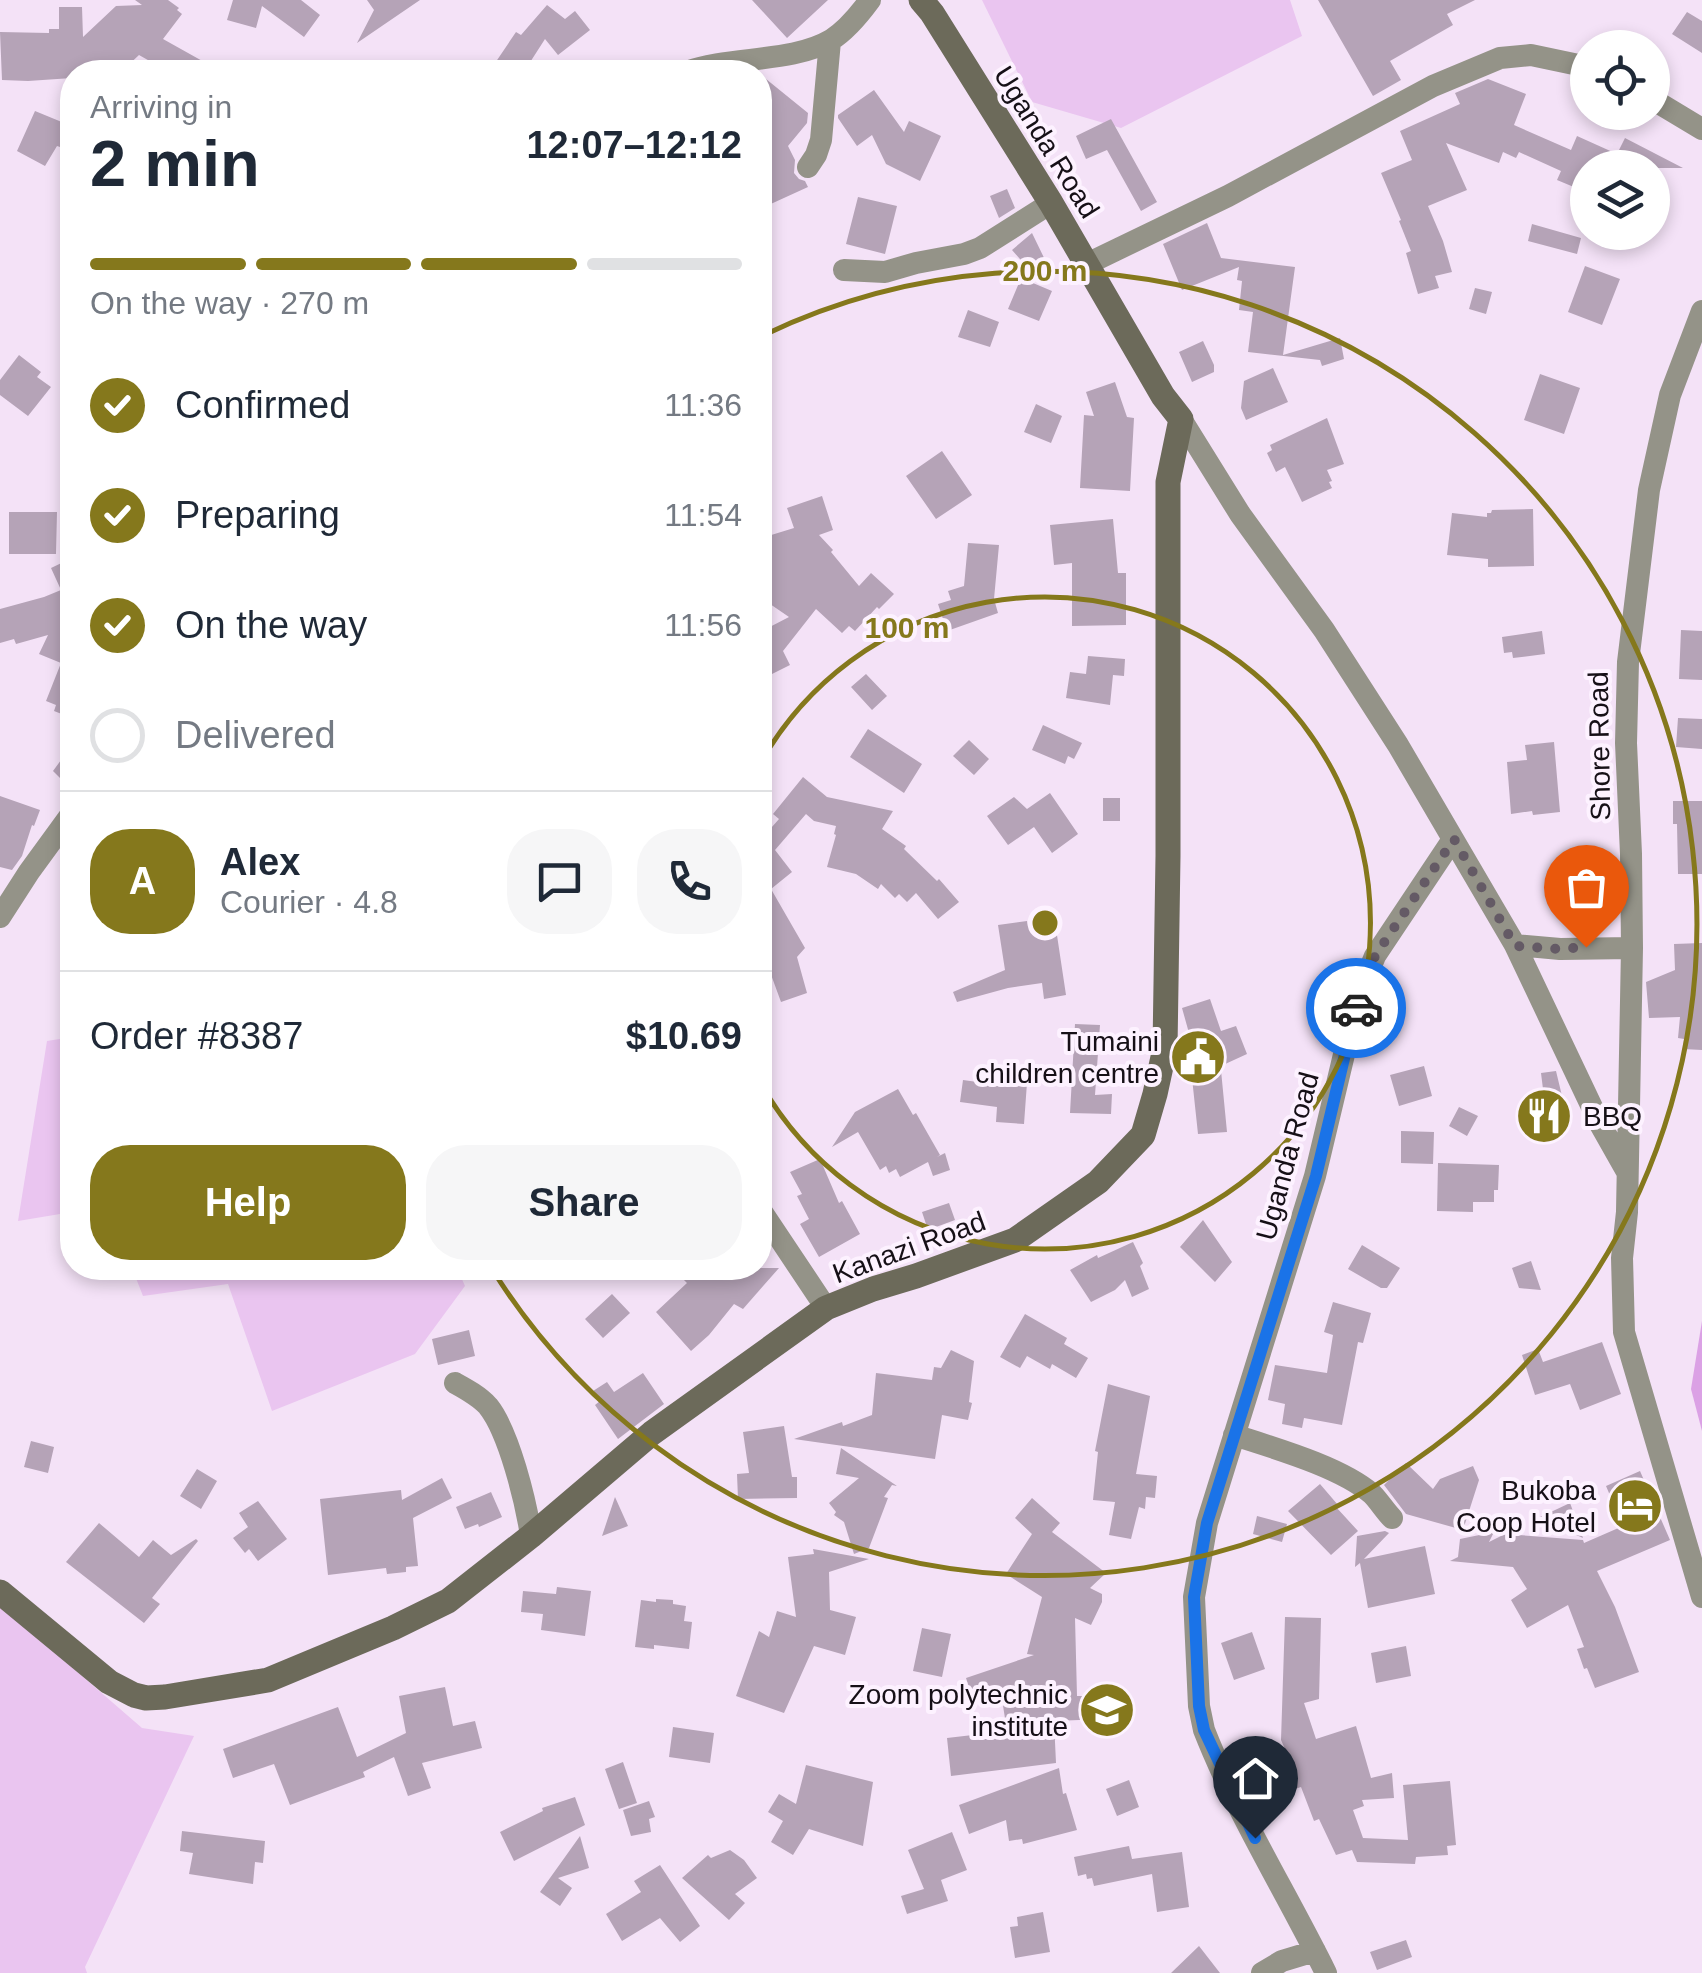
<!DOCTYPE html>
<html lang="en">
<head>
<meta charset="utf-8">
<style>
	body { margin:0; font-family:Helvetica,sans-serif; background:#f6f6f7; color:#1f2937; height:100vh; display:flex; flex-direction:column; font-size:38px; white-space:nowrap }
	* { box-sizing:border-box; margin:0 }
	p { font-size:32px; color:#747a83 }
	.icon { flex:none; width:55px; height:55px; fill:none; stroke:currentColor; stroke-width:2; stroke-linecap:round; stroke-linejoin:round }
	.map { position:relative; flex:1; overflow:hidden }
	.drawer { position:absolute; left:60px; top:60px; width:712px; height:1220px; display:flex; flex-direction:column; background:#fff; border-radius:40px; box-shadow:0 5px 15px #0003 }
	.drawer>* { flex:none }
	.tools { position:absolute; left:1570px; top:30px; display:grid; gap:20px }
	.tools a { display:grid; place-items:center; width:100px; height:100px; border-radius:50%; background:#fff; box-shadow:0 5px 15px #0003; font-size:50px }
	.pin { position:absolute; display:grid; place-items:center; width:85px; height:85px; color:#fff; margin:-102px -42px; border-radius:50% 50% 50% 0; rotate:-45deg; box-shadow:0 0 10px #0007 }
	.pin .icon { rotate:45deg }
	.courier { position:absolute; display:grid; place-items:center; width:100px; height:100px; margin:-50px; border:8px solid #1a73e8; border-radius:50%; background:#fff; color:#222; box-shadow:0 2px 12px #0007 }
	.summary em { font-style:normal; font-weight:800 }
	.summary div { display:flex; flex-direction:column-reverse }
	.summary { display:flex; align-items:center; justify-content:space-between; height:170px; padding:0 30px }
	h1 { font-size:65px; font-weight:800; line-height:75px }
	.bar { display:grid; grid-template-columns:repeat(4,1fr); gap:15px 10px; align-content:center; height:120px; padding:0 30px }
	.bar i { height:12px; border-radius:8px; background:#e0e1e3 }
	.bar .active { background:#85781c }
	.bar p { grid-column:span 4 }
	.line { display:flex; align-items:center; gap:25px; padding:0 30px; border-top:2px solid #e0e1e3 }
	.line div { flex:1 }
	.round { display:grid; place-items:center; flex:none; width:105px; height:105px; border-radius:40px; background:#f6f6f7 }
	ol { padding:0 30px; list-style:none }
	li { display:flex; align-items:center; gap:30px; height:110px }
	li p { margin-inline-start:auto }
	li .icon { padding:10px; border-radius:50%; background:#85781c; color:#fff; stroke-width:4 }
	li:last-child { color:#747a83 }
	li i { width:55px; height:55px; border:5px solid #e0e1e3; border-radius:50% }
	.button { display:flex; gap:20px; margin-top:auto; padding:20px 30px }
	.button a { flex:1; height:115px; border-radius:40px; background:#85781c; color:#fff; font-size:40px; font-weight:800; line-height:115px; text-align:center }
	.button a+a { background:#f6f6f7; color:#1f2937 }
	.map>svg:first-child { display:block }
	.green { fill:#eac5f0 }
	.water { fill:#dba1e5 }
	.building { fill:#b5a3b7 }
	.lines { fill:none; stroke-linecap:round; stroke-linejoin:round }
	.street { stroke:#949388; stroke-width:22 }
	.secondary { stroke:#6c6a5a; stroke-width:25 }
	.done { stroke:#645a65; stroke-width:10; stroke-dasharray:0 18 }
	.route { stroke:#1a73e8; stroke-width:12 }
	.ring { fill:none; stroke:#85781c; stroke-width:5 }
	.labels { text-anchor:middle; stroke-width:8; stroke-linejoin:round; paint-order:stroke }
	.street-label { font-size:28px; fill:#161017; stroke:#fdf2ff }
	.poi-label { font-size:28px; fill:#161017; stroke:#fdf2ff; text-anchor:end }
	.centre { fill:#85781c; stroke:#fdf2ff; stroke-width:5 }
	.ring-label { font-size:30px; text-anchor:middle; font-weight:bold; fill:#85781c; stroke:#fdf2ff; stroke-width:8; stroke-linejoin:round; paint-order:stroke }
</style>
</head>
<body>
<div class="map">
<svg width="1702" height="1973" viewBox="0 0 1702 1973">
	<rect width="100%" height="100%" fill="#f4e2f7"/>
	<path class="green" d="M982 0H1290L1302 36 1121 128 1032 102Z
		M72 1037V1212L18 1221 47 1041Z
		M132 1268H457L465 1286 415 1354 272 1411 228 1284 143 1296Z
		M0 1605 142 1728 194 1736 85 1967 87 1973H0Z"/>
	<path class="water" d="M1702 1321V1431L1691 1389Z"/>
	<path class="building" d="M135 0H168L179 8 177 10 182 14 163 39 222 72H169L139 55 121 72H72V78L28 81 2 80 0 32 49 33V29H59V7H82L83 37 116 6 142 5Z
		M233 0H301L320 15 304 37 262 6 256 28 227 20Z
		M367 0H420L357 43 374 10Z
		M752 0H828L787 38Z
		M1318 0H1475L1447 14 1453 25 1390 61 1401 80 1373 96Z
		M547 5 565 19 575 11 590 30 558 55 545 39 527 67 520 62 514 72H489L516 32 521 35Z
		M1687 12 1702 21V53L1672 34Z
		M760 74 808 113 807 123 788 146 795 160 794 173 799 179 805 181 808 187 760 209Z
		M1488 79 1526 94 1514 125 1571 150 1577 136 1617 154 1625 138 1683 168H1588V175L1581 190 1557 180 1561 171 1519 152 1516 158 1503 152 1499 163 1446 143 1467 190 1428 206 1443 241 1452 272 1435 276 1439 288 1418 294 1406 253 1411 251 1399 221 1401 220 1381 173 1412 160 1400 131 1460 104 1455 93Z
		M874 90 904 132 909 121 941 136 920 181 886 164 872 135 857 146 838 118V115Z
		M35 111 69 125 60 147 57 146 45 166 17 151Z
		M1111 119 1157 202 1141 211 1107 150 1086 159 1076 136Z
		M1007 189 1015 208 999 218 990 196Z
		M858 197 897 206 885 254 846 244Z
		M1207 223 1221 258 1295 267 1283 355 1340 338 1344 359 1322 366 1320 360 1248 352 1253 312 1239 310 1242 281 1237 280 1239 267 1182 290 1163 244Z
		M1532 224 1581 238 1577 254 1528 241Z
		M1032 233 1048 266 1033 274 1012 250Z
		M1585 266 1620 279 1602 325 1568 312Z
		M1021 278 1052 291 1039 321 1008 309Z
		M1475 288 1492 292 1486 314 1469 309Z
		M968 310 999 322 990 347 958 337Z
		M1203 341 1214 365V372L1192 382 1179 352Z
		M19 355 41 372 37 377 51 387 28 416 0 395V380Z
		M1273 368 1288 402 1246 420 1241 408 1244 381Z
		M1540 374 1580 388 1564 434 1524 420Z
		M1115 382 1127 417 1134 418 1130 491 1080 488 1084 415 1094 416 1086 392Z
		M1036 404 1062 416 1051 443 1024 432Z
		M1327 418 1344 464 1327 470 1332 481 1329 482 1332 488 1302 502 1285 467 1276 472 1267 453 1272 450 1270 445Z
		M942 451 972 495 936 519 906 476Z
		M822 496 833 530 819 535 833 550 831 552 859 586 871 573 894 594 879 609 877 607 855 631 849 626 842 633 816 609 783 651 790 665 770 675 760 656V632L789 617 760 597V546L770 542 768 536 794 528 787 508Z
		M1533 509 1534 566 1488 567V559L1447 555 1452 513 1487 517V513H1491L1492 510Z
		M9 512H57L56 554H9Z
		M1113 519 1118 573H1126V625L1072 626V563L1054 565 1050 525Z
		M968 543 999 545 994 599 998 613 947 631 938 604 951 600 948 591 964 586Z
		M72 558V718L54 711 56 705 46 701 61 663 39 654 48 635 16 644 14 639 0 643V609L44 597 61 590 51 568Z
		M1681 630 1702 631V680L1679 679Z
		M1542 631 1545 654 1513 658 1512 652 1504 653 1502 637Z
		M1088 656 1125 659 1124 676 1113 675 1110 705 1066 698 1070 672 1086 674Z
		M866 674 887 696 872 710 851 687Z
		M1678 718 1702 719V749L1676 747Z
		M1043 725 1082 743 1074 759 1068 756 1065 764 1032 750Z
		M868 729 922 764 904 793 850 757Z
		M969 740 989 759 974 775 953 756Z
		M1554 742 1560 812 1533 815 1532 811 1511 814 1507 762 1527 760 1525 745Z
		M72 745V790L53 771Z
		M803 777 827 797 893 811 882 829 906 846 904 849 937 881 939 879 959 902 938 919 916 893 907 902 899 894 895 898 881 884 878 889 856 874 827 867 836 835 834 834 836 826 814 821 806 814 775 850 792 872 771 889 805 948 797 957 807 993 781 1002 766 961 760 965V831L764 836 779 819 773 814Z
		M1050 793 1078 834 1052 853 1034 827 1008 845 987 816 1014 797 1027 809Z
		M0 796 40 810 34 826 32 825 22 856 12 870 0 867Z
		M1103 798H1120V821H1103Z
		M1673 801H1702V874H1678L1677 824H1673Z
		M1027 921 1028 926 1055 922 1066 995 1044 999 1042 983 1008 988 957 1002 953 992 1005 970 998 925Z
		M1702 943V1050L1683 1049 1684 1039 1678 1038 1680 1017 1649 1018 1646 982 1675 970 1674 944Z
		M1210 999 1221 1031 1236 1026 1247 1054 1223 1065 1220 1060 1227 1132 1198 1134 1192 1078H1195L1185 1035 1189 1033 1182 1008Z
		M1075 1024 1100 1025 1095 1095 1112 1094 1111 1114 1070 1113Z
		M1424 1066 1432 1096 1399 1106 1390 1075Z
		M1000 1067 1028 1069 1024 1124 996 1122 997 1107 960 1102 963 1080 999 1085Z
		M1556 1071 1568 1121 1525 1131 1520 1111 1545 1105 1541 1073Z
		M898 1089 913 1115 916 1113 940 1155 937 1157 945 1153 950 1170 933 1176 928 1162 900 1177 896 1169 889 1173 886 1166 880 1170 858 1132 832 1147 855 1112Z
		M1459 1107 1478 1116 1467 1136 1449 1126Z
		M1401 1131 1434 1132 1433 1164 1401 1163Z
		M820 1159 839 1203 842 1201 860 1234 819 1257 800 1224 809 1219 797 1196 802 1194 790 1172Z
		M1438 1163 1499 1165 1498 1190H1494V1202H1473V1212L1437 1211Z
		M949 1203 955 1220 928 1230 922 1212Z
		M1203 1220 1232 1262 1215 1282 1180 1247Z
		M1133 1242 1143 1263 1140 1266 1149 1289 1132 1297 1125 1280 1115 1290 1091 1302 1070 1270 1097 1255 1098 1258Z
		M1362 1245 1400 1268 1387 1288H1381L1348 1269Z
		M1531 1261 1541 1290 1519 1288 1512 1268Z
		M672 1268H779L743 1309 734 1304 709 1335 691 1351 656 1312 687 1283Z
		M612 1294 630 1313 603 1338 585 1319Z
		M1333 1302 1371 1313 1363 1343 1358 1342 1342 1425 1304 1418 1302 1428 1282 1424 1285 1404 1268 1400 1275 1365 1327 1373 1333 1335 1324 1332Z
		M1025 1314 1067 1338 1064 1344 1088 1358 1076 1378 1052 1364 1050 1369 1027 1356 1020 1368 1000 1357Z
		M469 1330 475 1356 438 1365 432 1339Z
		M1602 1342 1621 1394 1580 1410 1570 1384 1535 1395 1522 1355 1538 1349 1543 1362Z
		M951 1350 974 1361 969 1402 972 1403 968 1420 942 1415 935 1459 794 1439 842 1422 843 1426 872 1415 876 1373 932 1380 934 1367 941 1368Z
		M643 1373 664 1404 618 1439 595 1405 600 1401 593 1391 607 1382 614 1392Z
		M1108 1384 1150 1396 1136 1474 1157 1476 1155 1498 1146 1497 1145 1509 1139 1507 1131 1539 1109 1535 1115 1502 1093 1500 1098 1452 1095 1451Z
		M784 1426 792 1477H797V1498L738 1499 737 1474 749 1473 743 1432Z
		M31 1441 54 1447 48 1473 24 1467Z
		M841 1448 897 1486 892 1485 884 1497 888 1498 869 1548 854 1554 844 1522 834 1515 836 1512 829 1503 859 1478 836 1474Z
		M1406 1463 1433 1489 1440 1479 1473 1466 1479 1480 1463 1530 1406 1514 1384 1485Z
		M197 1469 217 1481 201 1509 180 1496Z
		M1640 1471 1670 1540 1597 1571 1615 1607 1639 1672 1595 1688 1587 1668 1584 1669 1577 1649 1584 1647 1568 1605 1527 1628 1511 1600 1527 1589 1513 1567 1450 1561 1458 1557 1460 1539 1494 1532 1489 1542 1505 1534 1583 1540 1584 1543 1623 1526 1606 1486Z
		M442 1478 452 1498 413 1518 418 1566 406 1567V1572L387 1574 386 1568 328 1575 320 1499 401 1490 402 1500Z
		M1320 1484 1338 1505 1336 1507 1358 1531 1331 1555 1288 1511Z
		M491 1492 502 1517 479 1527 478 1524 465 1529 456 1507Z
		M615 1497 628 1526 602 1536Z
		M1032 1498 1060 1523 1052 1532 1106 1573 1090 1588 1102 1594V1602L1091 1625 1075 1618 1077 1696H1104V1719L1054 1721 1056 1763 951 1776 947 1738 1007 1731 1001 1693 974 1702 966 1678 1034 1655 1027 1654 1042 1597 1006 1574 1032 1534 1015 1518Z
		M258 1501 287 1539 258 1561 249 1549 245 1553 233 1538 248 1527 239 1513Z
		M1570 1503 1583 1538 1538 1518Z
		M1257 1516 1287 1524 1282 1542 1253 1534Z
		M99 1523 139 1557 153 1540 171 1555 196 1539 198 1541 152 1598 160 1604 144 1623 66 1562Z
		M1385 1531 1389 1533 1364 1559 1425 1546 1435 1594 1368 1608 1360 1563 1355 1567 1357 1536Z
		M813 1549 869 1559 829 1572 830 1610 856 1617 845 1655 814 1646 784 1713 736 1696 759 1631 769 1637 777 1611 796 1617 788 1557 814 1554Z
		M557 1587 591 1591 585 1636 541 1630 543 1614 521 1612 523 1591 556 1594Z
		M656 1599 673 1600V1604L686 1606 684 1621 692 1622 689 1649 654 1645V1649L635 1647 641 1600 656 1602Z
		M1285 1617 1321 1618 1319 1699 1304 1703 1316 1739 1356 1726 1371 1778 1392 1773 1394 1798 1362 1800 1364 1806 1353 1810 1363 1838 1408 1840 1403 1785 1450 1781 1456 1845 1447 1846 1448 1855 1416 1857 1415 1864 1357 1862 1352 1850 1336 1855 1319 1819 1314 1821 1301 1787 1289 1791 1276 1753 1285 1749 1281 1740Z
		M922 1628 951 1634 942 1677 913 1671Z
		M1252 1632 1265 1669 1234 1680 1221 1643Z
		M1406 1646 1411 1676 1376 1683 1371 1653Z
		M445 1687 453 1726 475 1721 482 1748 422 1763 431 1788 408 1796 394 1757 363 1772 365 1777 290 1805 274 1764 233 1778 223 1749 338 1707 357 1757 406 1733 399 1696Z
		M673 1727 714 1733 710 1763 669 1757Z
		M623 1762 637 1803 619 1809 605 1769Z
		M806 1765 873 1782 863 1846 809 1829 793 1855 771 1842 783 1821 768 1812 779 1794 796 1804Z
		M1059 1768 1063 1794 1066 1793 1077 1830 1023 1844 1022 1839 1009 1841 1006 1820 969 1834 959 1805Z
		M1129 1780 1139 1807 1117 1816 1106 1789Z
		M575 1797 585 1825 514 1861 500 1832 543 1811 542 1808Z
		M649 1801 655 1817 649 1819 651 1832 631 1836 623 1810Z
		M182 1831 265 1841 263 1863 255 1862 253 1884 189 1874 193 1853 180 1851Z
		M952 1832 967 1870 941 1880 948 1901 907 1914 901 1896 924 1889 908 1850Z
		M580 1836 589 1868 558 1878 572 1888 560 1906 540 1892Z
		M1129 1846 1132 1859 1182 1852 1189 1907 1157 1912 1152 1874 1094 1886 1092 1878 1087 1879 1086 1874 1078 1876 1074 1857Z
		M730 1850 744 1860 757 1878 735 1894 745 1903 729 1920 682 1878 708 1855 711 1858Z
		M660 1865 700 1926 680 1942 660 1918 622 1941 606 1914 641 1892 634 1881Z
		M1043 1912 1050 1952 1015 1958 1010 1927 1018 1926 1017 1917Z
		M1406 1940 1412 1957 1377 1970 1370 1952Z
		M1199 1946 1220 1973H1171Z"/>
	<g class="lines">
		<path class="street" d="M686 72C730 56 792 63 831 40 847 30 859 15 870 0
			M1652 99 1702 129
			M808 167 816 155 821 140 830 41
			M1087 264 1228 196 1433 86 1500 58 1531 55 1588 67
			M844 270 885 272 916 263 964 254 980 248 1051 203
			M1702 311 1670 395 1649 490 1628 662 1626 743 1631 854 1632 948 1627 1212 1622 1258 1624 1332 1702 1597
			M1181 419 1240 514 1324 630 1398 745 1453 839 1375 956 1357 1000 1315 1176 1207 1523 1194 1597 1199 1706 1204 1730C1237 1814 1286 1892 1326 1973
			M1453 839 1515 945 1600 1124 1626 1170
			M0 917 29 872 72 813
			M1515 945 1560 949 1632 948
			M760 1209 826 1308
			M455 1383C466 1389 479 1396 488 1406 509 1432 526 1502 531 1536
			M1234 1435C1274 1448 1341 1467 1372 1494 1379 1501 1385 1511 1392 1518
			M1262 1973 1282 1961 1315 1951"/>
		<path class="secondary" d="M0 1592 109 1682 134 1695 146 1698 165 1697 268 1680 393 1628 448 1601 531 1536 652 1433 826 1308 873 1289 916 1276 1015 1240 1098 1182 1143 1135 1155 1094 1165 1048 1168 856V482L1181 419 1163 396 1051 203 932 13 921 0"/>
	</g>
	<g class="lines">
		<path class="done" d="M1356 1008 1375 956 1454 839 1515 946 1560 949 1586 947"/>
		<path class="route" d="M1255 1838 1204 1730 1199 1706 1194 1597 1207 1523 1316 1176 1356 1008"/>
	</g>
	<g class="ring">
		<path d="M761 762A326 326 0 1 1 761 1084"/>
		<path d="M764 335A652 652 0 1 1 492 1269"/>
	</g>
	<defs>
		<g id="civic-disc" transform="scale(2.875)"><circle r="9.5" fill="#85781c" stroke="#fdf2ff"/><path d="M-.6-6.5H3V-4.5H.6V-3L4-1V1h2V6H-6V1h2V-1L-.6-3ZM-1.2 2.5V6h2.4V2.5Z" fill="#fff"/></g>
		<g id="restaurant-disc" transform="scale(2.875)"><circle r="9.5" fill="#85781c" stroke="#fdf2ff"/><path d="M-5-6h1v4h1v-4h1v4h1v-4h1v5L-1.5 .5V6h-2V.5L-5-1ZM5-6V6H3V1.5H1.5Q1.5-4 5-6Z" fill="#fff"/></g>
		<g id="hotel-disc" transform="scale(2.875)"><circle r="9.5" fill="#85781c" stroke="#fdf2ff"/><path d="M-6-4.5h1.5V1H6V5H4.5V3h-9V5H-6ZM-4 0a1.8 1.8 0 1 1 3.6 0ZM.5 0V-2.5h3Q6-2.5 6 0Z" fill="#fff"/></g>
		<g id="school-disc" transform="scale(2.875)"><circle r="9.5" fill="#85781c" stroke="#fdf2ff"/><path d="M0-5L7-2L0 1L-7-2ZM-4 1L0 2.5L4 1V4Q0 6-4 4Z" fill="#fff"/></g>
	</defs>
	<g fill-rule="evenodd">
		<use href="#civic-disc" x="1198" y="1057"/>
		<use href="#restaurant-disc" x="1544" y="1116"/>
		<use href="#hotel-disc" x="1635" y="1506"/>
		<use href="#school-disc" x="1107" y="1710"/>
	</g>
	<g class="labels">
		<g class="street-label">
			<text transform="translate(1047 142) rotate(58)" y="10">Uganda Road</text>
			<text transform="translate(1599 746) rotate(-91)" y="10">Shore Road</text>
			<text transform="translate(1287 1156) rotate(-75)" y="10">Uganda Road</text>
			<text transform="translate(909 1247) rotate(-20)" y="10">Kanazi Road</text>
		</g>
		<g class="poi-label">
			<text x="1159" y="1051">Tumaini<tspan x="1159" dy="32">children centre</tspan></text>
			<text x="1583" y="1126" text-anchor="start">BBQ</text>
			<text x="1596" y="1500">Bukoba<tspan x="1596" dy="32">Coop Hotel</tspan></text>
			<text x="1068" y="1704">Zoom polytechnic<tspan x="1068" dy="32">institute</tspan></text>
		</g>
	</g>
	<circle cx="1045" cy="923" r="15" class="centre"/>
	<g class="ring-label">
		<text x="1045" y="281">200 m</text>
		<text x="907" y="638">100 m</text>
	</g>
</svg>
<div class="tools">
<a><svg class="icon" aria-label="locate" viewBox="0 0 24 24"><circle cx="12" cy="12" r="6"/><path d="M12 2v4M12 18v4M2 12h4M18 12h4"/></svg></a>
<a><svg class="icon" aria-label="layers" viewBox="0 0 24 24"><path d="M12 4l9 5-9 5-9-5zM3 14l9 5 9-5"/></svg></a>
</div>
<div class="pin" style="left:1586px;top:947px;background:#ea580c"><svg class="icon" aria-label="bag" viewBox="0 0 24 24"><path d="M5 8h14l-1 12H6zM9 8a3 3 0 0 1 6 0"/></svg></div>
<div class="pin" style="left:1255px;top:1838px;background:#1f2937"><svg class="icon" aria-label="home" viewBox="0 0 24 24"><path d="M3 11l9-7 9 7M6 9v11h12V9"/></svg></div>
<div class="courier" style="left:1356px;top:1008px"><svg class="icon" aria-label="car" viewBox="0 0 24 24"><path d="M5 17H2v-5l4-1 3-4h7l3 4 3 1v5h-3M9 17h6M6 11h13"/><circle cx="7" cy="17" r="2"/><circle cx="17" cy="17" r="2"/></svg></div>
<section class="drawer">
<div class="summary"><div><h1>2 min</h1><p>Arriving in</p></div><em>12:07–12:12</em></div>
<div class="bar"><i class="active"></i><i class="active"></i><i class="active"></i><i></i><p>On the way · 270 m</p></div>
<ol>
<li><svg class="icon" aria-label="check" viewBox="0 0 24 24"><path d="M5 12l5 5 9-10"/></svg>Confirmed<p>11:36</p></li>
<li><svg class="icon" aria-label="check" viewBox="0 0 24 24"><path d="M5 12l5 5 9-10"/></svg>Preparing<p>11:54</p></li>
<li><svg class="icon" aria-label="check" viewBox="0 0 24 24"><path d="M5 12l5 5 9-10"/></svg>On the way<p>11:56</p></li>
<li><i></i>Delivered</li>
</ol>
<div class="line" style="height:180px"><b class="round" style="background:#85781c;color:#fff">A</b><div><b>Alex</b><p>Courier · 4.8</p></div><a class="round"><svg class="icon" aria-label="chat" viewBox="0 0 24 24"><path d="M4 5h16v11H9l-5 4z"/></svg></a><a class="round"><svg class="icon" aria-label="phone" viewBox="0 0 24 24"><path d="M5 4h4l2 5-3 2q2 4 5 5l2-3 5 2v4C11 20 4 13 5 4z"/></svg></a></div>
<div class="line" style="height:130px"><div>Order #8387</div><b>$10.69</b></div>
<div class="button"><a>Help</a><a>Share</a></div>
</section>
</div>
</body>
</html>
